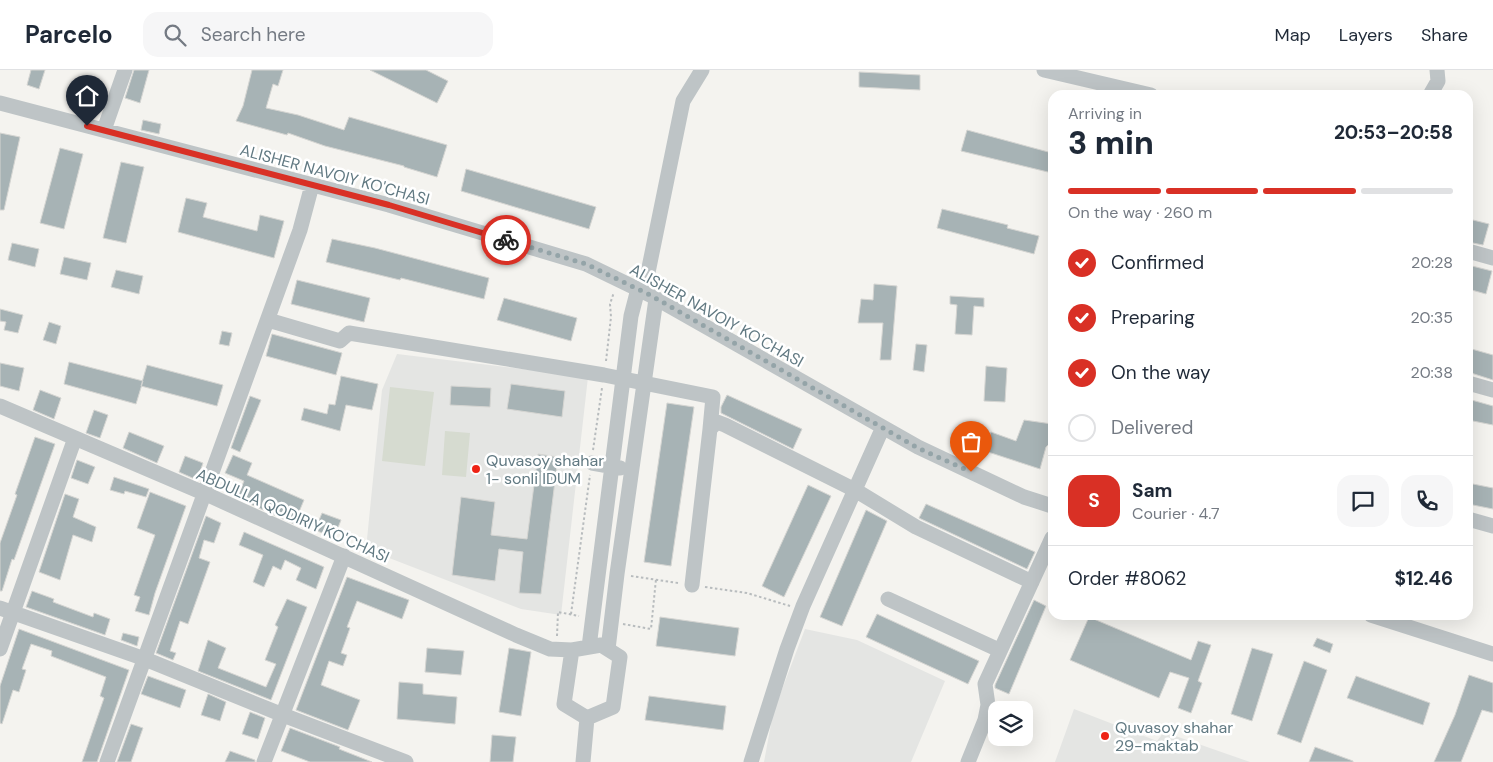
<!DOCTYPE html>
<html lang="en">
<head>
<meta charset="utf-8">
<style>
	body { margin:0; font-family:"DM Sans",sans-serif; background:#f6f6f7; color:#1f2937; height:100vh; display:flex; flex-direction:column; font-size:19px; white-space:nowrap }
	* { box-sizing:border-box; margin:0 }
	p { font-size:16px; color:#747a83 }
	.icon { flex:none; width:28px; height:28px; fill:none; stroke:currentColor; stroke-width:2; stroke-linecap:round; stroke-linejoin:round }
	.map { position:relative; flex:1; overflow:hidden }
	.side { position:absolute; left:1048px; top:20px; width:425px; height:530px; display:flex; flex-direction:column; background:#fff; border-radius:15px; box-shadow:0 5px 20px #0002 }
	.side>* { flex:none }
	.tools { position:absolute; left:988px; top:631px; display:grid; gap:10px }
	.tools a { display:grid; place-items:center; width:45px; height:45px; border-radius:10px; background:#fff; box-shadow:0 5px 20px #0002; font-size:25px }
	.pin { position:absolute; display:grid; place-items:center; width:42px; height:42px; color:#fff; margin:-51px -21px; border-radius:50% 50% 50% 0; rotate:-45deg; box-shadow:0 0 5px #0007 }
	.pin .icon { rotate:45deg }
	.courier { position:absolute; display:grid; place-items:center; width:50px; height:50px; margin:-25px; border:4px solid #d93025; border-radius:50%; background:#fff; color:#222; box-shadow:0 1px 6px #0007 }
	.summary em { font-style:normal; font-weight:800 }
	.summary div { display:flex; flex-direction:column-reverse }
	.summary { display:flex; align-items:center; justify-content:space-between; height:85px; padding:0 20px }
	h1 { font-size:32px; font-weight:800; line-height:38px }
	.bar { display:grid; grid-template-columns:repeat(4,1fr); gap:8px 5px; align-content:center; height:60px; padding:0 20px }
	.bar i { height:6px; border-radius:4px; background:#e0e1e3 }
	.bar .active { background:#d93025 }
	.bar p { grid-column:span 4 }
	.line { display:flex; align-items:center; gap:12px; padding:0 20px; border-top:1px solid #e0e1e3 }
	.line div { flex:1 }
	.round { display:grid; place-items:center; flex:none; width:52px; height:52px; border-radius:15px; background:#f6f6f7 }
	ol { padding:0 20px; list-style:none }
	li { display:flex; align-items:center; gap:15px; height:55px }
	li p { margin-inline-start:auto }
	li .icon { padding:5px; border-radius:50%; background:#d93025; color:#fff; stroke-width:4 }
	li:last-child { color:#747a83 }
	li i { width:28px; height:28px; border:2px solid #e0e1e3; border-radius:50% }
	header { display:flex; align-items:center; gap:30px; box-sizing:border-box; height:70px; padding:0 25px; background:#fff; border-bottom:1px solid #e0e1e3 }
	header strong { font-size:24px }
	nav { display:flex; gap:28px; margin-inline-start:auto; font-size:18px }
	.search { width:350px; height:45px; background:#f6f6f7; display:flex; align-items:center; gap:12px; box-sizing:border-box; padding:0 18px; border-radius:15px; color:#747a83; font-size:19px }
	.map>svg:first-child { display:block }
	.built { fill:#e4e5e3 }
	.green { fill:#d6dbd0 }
	.building { fill:#a7b3b5; stroke:#d5d5d2 }
	.lines { fill:none; stroke-linecap:round; stroke-linejoin:round }
	.path { stroke:#b8bcbe; stroke-width:2; stroke-dasharray:2.5 2.5; stroke-linecap:butt }
	.minor { stroke:#bec4c6; stroke-width:15 }
	.done { stroke:#94a4a8; stroke-width:5; stroke-dasharray:0 9 }
	.route { stroke:#d93025; stroke-width:6 }
	.poi-dot { fill:#ee2315; stroke:#fff; stroke-width:2 }
	.labels { text-anchor:middle; stroke-width:5; stroke-linejoin:round; paint-order:stroke }
	.street-label { font-size:16px; fill:#617982; stroke:#fff }
	.poi-label { font-size:16px; fill:#617982; stroke:#fff; text-anchor:start }
</style>
</head>
<body>
<header>
<strong>Parcelo</strong>
<div class="search"><svg class="icon" aria-label="search" viewBox="0 0 24 24"><circle cx="10" cy="10" r="6"/><path d="M15 15l6 6"/></svg>Search here</div>
<nav><a>Map</a><a>Layers</a><a>Share</a></nav>
</header>
<div class="map">
<svg width="1493" height="692" viewBox="0 0 1493 692">
	<rect width="100%" height="100%" fill="#f4f3ef"/>
	<path class="built" d="M397 284 588 307 561 545 521 539 366 479 382 320Z
		M805 559 857 570 945 611 911 692H764L773 643Z
		M1074 639 1157 671 1164 662 1250 692H1055Z"/>
	<path class="green" d="M390 317 434 322 425 396 382 391Z
		M445 361 470 363 466 407 442 405Z"/>
	<path class="building" d="M31 0H45L39 19 27 15Z
		M134 0H149L140 33 125 28Z
		M252 0H283L278 16 273 14 266 38 298 45 344 60 349 47 447 75 437 107 404 97V96L325 76 288 63 287 65 236 51 243 36Z
		M370 0H426L448 11 437 33Z
		M859 2 920 5V20L859 17Z
		M143 50 161 54 159 64 141 60Z
		M967 60 1052 83V103L961 81Z
		M0 63 20 67 4 140H0Z
		M60 78 83 84 64 159 40 153Z
		M121 92 144 97 126 173 103 168Z
		M466 99 596 137 589 159 461 121Z
		M186 128 207 133 203 147 257 161 260 145 284 151 274 188 178 162Z
		M942 139 1008 155 1007 158 1039 166 1034 184 937 158Z
		M1469 149 1489 154 1483 175 1468 172V155Z
		M332 169 375 178 489 208 484 229 401 208 400 210 326 192Z
		M12 173 39 179 35 197 8 190Z
		M64 187 91 193 87 210 60 204Z
		M1472 196 1492 201 1486 224 1468 219Z
		M116 200 143 206 139 224 111 217Z
		M297 210 370 228 364 252 291 234Z
		M874 214 897 216 891 290H880L883 253H858L861 229 873 230Z
		M950 226 984 228V237L974 236 972 265 955 264 957 235 950 234Z
		M504 228 577 248 571 271 497 250Z
		M0 239 23 245 18 263 4 260 6 252 0 251Z
		M49 252 61 256 56 274 43 270Z
		M222 261 232 263 229 276 219 274Z
		M272 264 342 283 336 305 266 286Z
		M916 274 927 275 924 302 913 300Z
		M1468 278 1493 285V310L1468 302Z
		M69 292 143 311 136 334 64 314Z
		M0 293 24 298 19 321 0 316Z
		M147 295 223 315 217 336 141 316Z
		M986 296 1007 298 1005 332 984 331Z
		M341 306 378 314 372 340 346 335 340 361 301 350 304 338 327 344 329 334 335 335Z
		M511 314 565 321 562 347 507 339Z
		M451 316 491 318 490 337 450 335Z
		M40 320 61 328 54 349 33 340Z
		M727 325 802 359 793 379 721 343V337Z
		M250 326 261 330 240 382 231 378Z
		M1468 329 1493 336V355L1468 350Z
		M667 333 694 337 671 496 644 492Z
		M94 340 108 345 100 368 86 363Z
		M1024 350 1052 354 1051 372 1046 377 1040 399 985 381 991 362 1016 371Z
		M129 362 164 376 157 393 123 378Z
		M35 367 55 374 14 490 12 489 2 521H0V473L17 425 15 424Z
		M538 384 558 387 541 524 519 523 523 482 499 479 495 511 452 505 461 427 495 432 491 465 527 469Z
		M233 385 252 393 247 405 304 430 294 454 237 428 244 411 225 403Z
		M185 386 203 393 197 410 179 402Z
		M77 390 95 397 88 414 71 408Z
		M114 407 149 419 146 427 125 421 124 424 110 420Z
		M1468 413 1493 418V439L1468 434Z
		M808 415 831 426 784 527 762 516Z
		M150 422 186 436 155 523 149 545 135 541 140 527 134 525 155 465 137 458Z
		M65 424 79 429 73 447 96 457 92 472 73 465 60 510 39 502Z
		M926 434 1035 482 1027 499 919 448Z
		M866 440 887 451 842 556 820 547Z
		M322 443 341 450 334 468 315 460Z
		M206 446 221 453 214 473 204 470 199 488 210 492 188 554 180 551 170 581 176 583 173 590 156 583Z
		M244 462 324 497 316 519 296 510 301 498 285 490 281 500 273 496 264 517 253 512 263 485 239 475Z
		M347 507 409 530 402 549 357 531 347 557 350 558 341 583 347 585 343 596 329 591 321 615 360 630 348 660 296 640Z
		M32 521 54 529 53 532 93 547 94 543 110 549 105 565 26 537Z
		M287 529 307 537 271 630 198 601 208 570 226 578 218 598 266 617 276 594 265 590 278 557 275 555Z
		M1034 530 1046 536 1009 624 995 618V615Z
		M877 544 979 591 968 614 866 567Z
		M660 547 739 558 735 586 656 576Z
		M1089 547 1191 590 1198 571 1211 575 1198 611 1202 613 1191 643 1178 638 1189 608 1170 602 1159 628 1070 590Z
		M19 559 129 600 97 692H82L104 628 100 626 106 607 51 586 52 581 31 574 22 599 26 600 19 622 13 620 2 654 0 653V616Z
		M123 563 139 567 137 576 121 570Z
		M1317 568 1333 574 1330 583 1313 576Z
		M427 578 464 581 461 605 425 602Z
		M509 578 531 582 521 646 499 642Z
		M1252 578 1273 584 1252 651 1231 644Z
		M1304 591 1327 600 1301 673 1277 664Z
		M1469 605 1493 613V643L1482 640 1461 692H1434L1455 645Z
		M148 606 186 620 180 638 141 624Z
		M1356 606 1430 633 1423 655 1347 628Z
		M399 612 423 614V624L457 627 455 654 397 649Z
		M208 624 226 632 220 651 201 645Z
		M649 626 726 636 723 660 645 650Z
		M250 642 265 648 258 669 242 664Z
		M131 654 143 658 131 692H117Z
		M290 658 340 677 339 679 372 692H310L281 681Z
		M492 665 516 667 513 692H490Z
		M1315 677 1353 691V692H1309Z
		M230 681 255 690V692H225Z"/>
	<g class="lines">
		<path class="path" d="M606 291 611 247 610 234 614 222
			M593 380 602 318
			M631 506 678 513
			M705 517 747 523 790 536
			M571 544 590 405
			M623 554 651 559 656 509
			M557 566 558 542 579 546"/>
		<path class="minor" d="M1044 0 1151 25
			M1430 25 1438 11 1437 0
			M0 33 389 135 586 194 650 225 918 377 1024 427 1052 436
			M104 60 125 0
			M1468 181 1493 188
			M644 222 683 31 702 0
			M268 250 340 271 349 263 604 305 713 327 710 359
			M1468 313 1493 320
			M0 336 206 424 516 565 550 579 572 580
			M592 393 620 398
			M1468 449 1493 456
			M692 515 710 359 717 352 725 355 855 420 916 457 1032 512
			M888 529 999 580
			M0 538 145 589 283 645 406 692
			M1371 545 1493 584
			M601 575 620 587 613 637 587 648 564 634 572 580Z
			M589 577 631 246 638 219
			M0 579 75 368
			M608 579 617 504 656 229
			M107 692 300 160 312 115
			M264 692 344 486
			M583 692 587 648
			M751 692 787 579 803 536 883 357
			M968 692 985 650 988 635 985 614 1052 468"/>
	</g>
	<g class="lines">
		<path class="done" d="M506 170 586 194 650 225 918 378 971 402"/>
		<path class="route" d="M87 56 389 135 506 170"/>
	</g>
	<g class="poi-dot">
		<circle cx="476" cy="399" r="5"/>
		<circle cx="1105" cy="666" r="5"/>
	</g>
	<g class="labels">
		<g class="street-label">
			<text transform="translate(335 104) rotate(15)" y="6">ALISHER NAVOIY KO'CHASI</text>
			<text transform="translate(717 245) rotate(29)" y="6">ALISHER NAVOIY KO'CHASI</text>
			<text transform="translate(293 445) rotate(24)" y="6">ABDULLA QODIRIY KO'CHASI</text>
		</g>
		<g class="poi-label">
			<text x="486" y="396">Quvasoy shahar<tspan x="486" dy="18">1- sonli IDUM</tspan></text>
			<text x="1115" y="663">Quvasoy shahar<tspan x="1115" dy="18">29-maktab</tspan></text>
		</g>
	</g>
</svg>
<div class="tools">
<a><svg class="icon" aria-label="layers" viewBox="0 0 24 24"><path d="M12 4l9 5-9 5-9-5zM3 14l9 5 9-5"/></svg></a>
</div>
<div class="pin" style="left:971px;top:402px;background:#ea580c"><svg class="icon" aria-label="bag" viewBox="0 0 24 24"><path d="M5 8h14l-1 12H6zM9 8a3 3 0 0 1 6 0"/></svg></div>
<div class="pin" style="left:87px;top:56px;background:#1f2937"><svg class="icon" aria-label="home" viewBox="0 0 24 24"><path d="M3 11l9-7 9 7M6 9v11h12V9"/></svg></div>
<div class="courier" style="left:506px;top:170px"><svg class="icon" aria-label="bike" viewBox="0 0 24 24"><circle cx="6" cy="16" r="4"/><circle cx="18" cy="16" r="4"/><path d="M6 16l4-8h5l3 8M10 8l3 8H6M13 5h3"/></svg></div>
<section class="side">
<div class="summary"><div><h1>3 min</h1><p>Arriving in</p></div><em>20:53–20:58</em></div>
<div class="bar"><i class="active"></i><i class="active"></i><i class="active"></i><i></i><p>On the way · 260 m</p></div>
<ol>
<li><svg class="icon" aria-label="check" viewBox="0 0 24 24"><path d="M5 12l5 5 9-10"/></svg>Confirmed<p>20:28</p></li>
<li><svg class="icon" aria-label="check" viewBox="0 0 24 24"><path d="M5 12l5 5 9-10"/></svg>Preparing<p>20:35</p></li>
<li><svg class="icon" aria-label="check" viewBox="0 0 24 24"><path d="M5 12l5 5 9-10"/></svg>On the way<p>20:38</p></li>
<li><i></i>Delivered</li>
</ol>
<div class="line" style="height:90px"><b class="round" style="background:#d93025;color:#fff">S</b><div><b>Sam</b><p>Courier · 4.7</p></div><a class="round"><svg class="icon" aria-label="chat" viewBox="0 0 24 24"><path d="M4 5h16v11H9l-5 4z"/></svg></a><a class="round"><svg class="icon" aria-label="phone" viewBox="0 0 24 24"><path d="M5 4h4l2 5-3 2q2 4 5 5l2-3 5 2v4C11 20 4 13 5 4z"/></svg></a></div>
<div class="line" style="height:65px"><div>Order #8062</div><b>$12.46</b></div>
</section>
</div>
</body>
</html>
